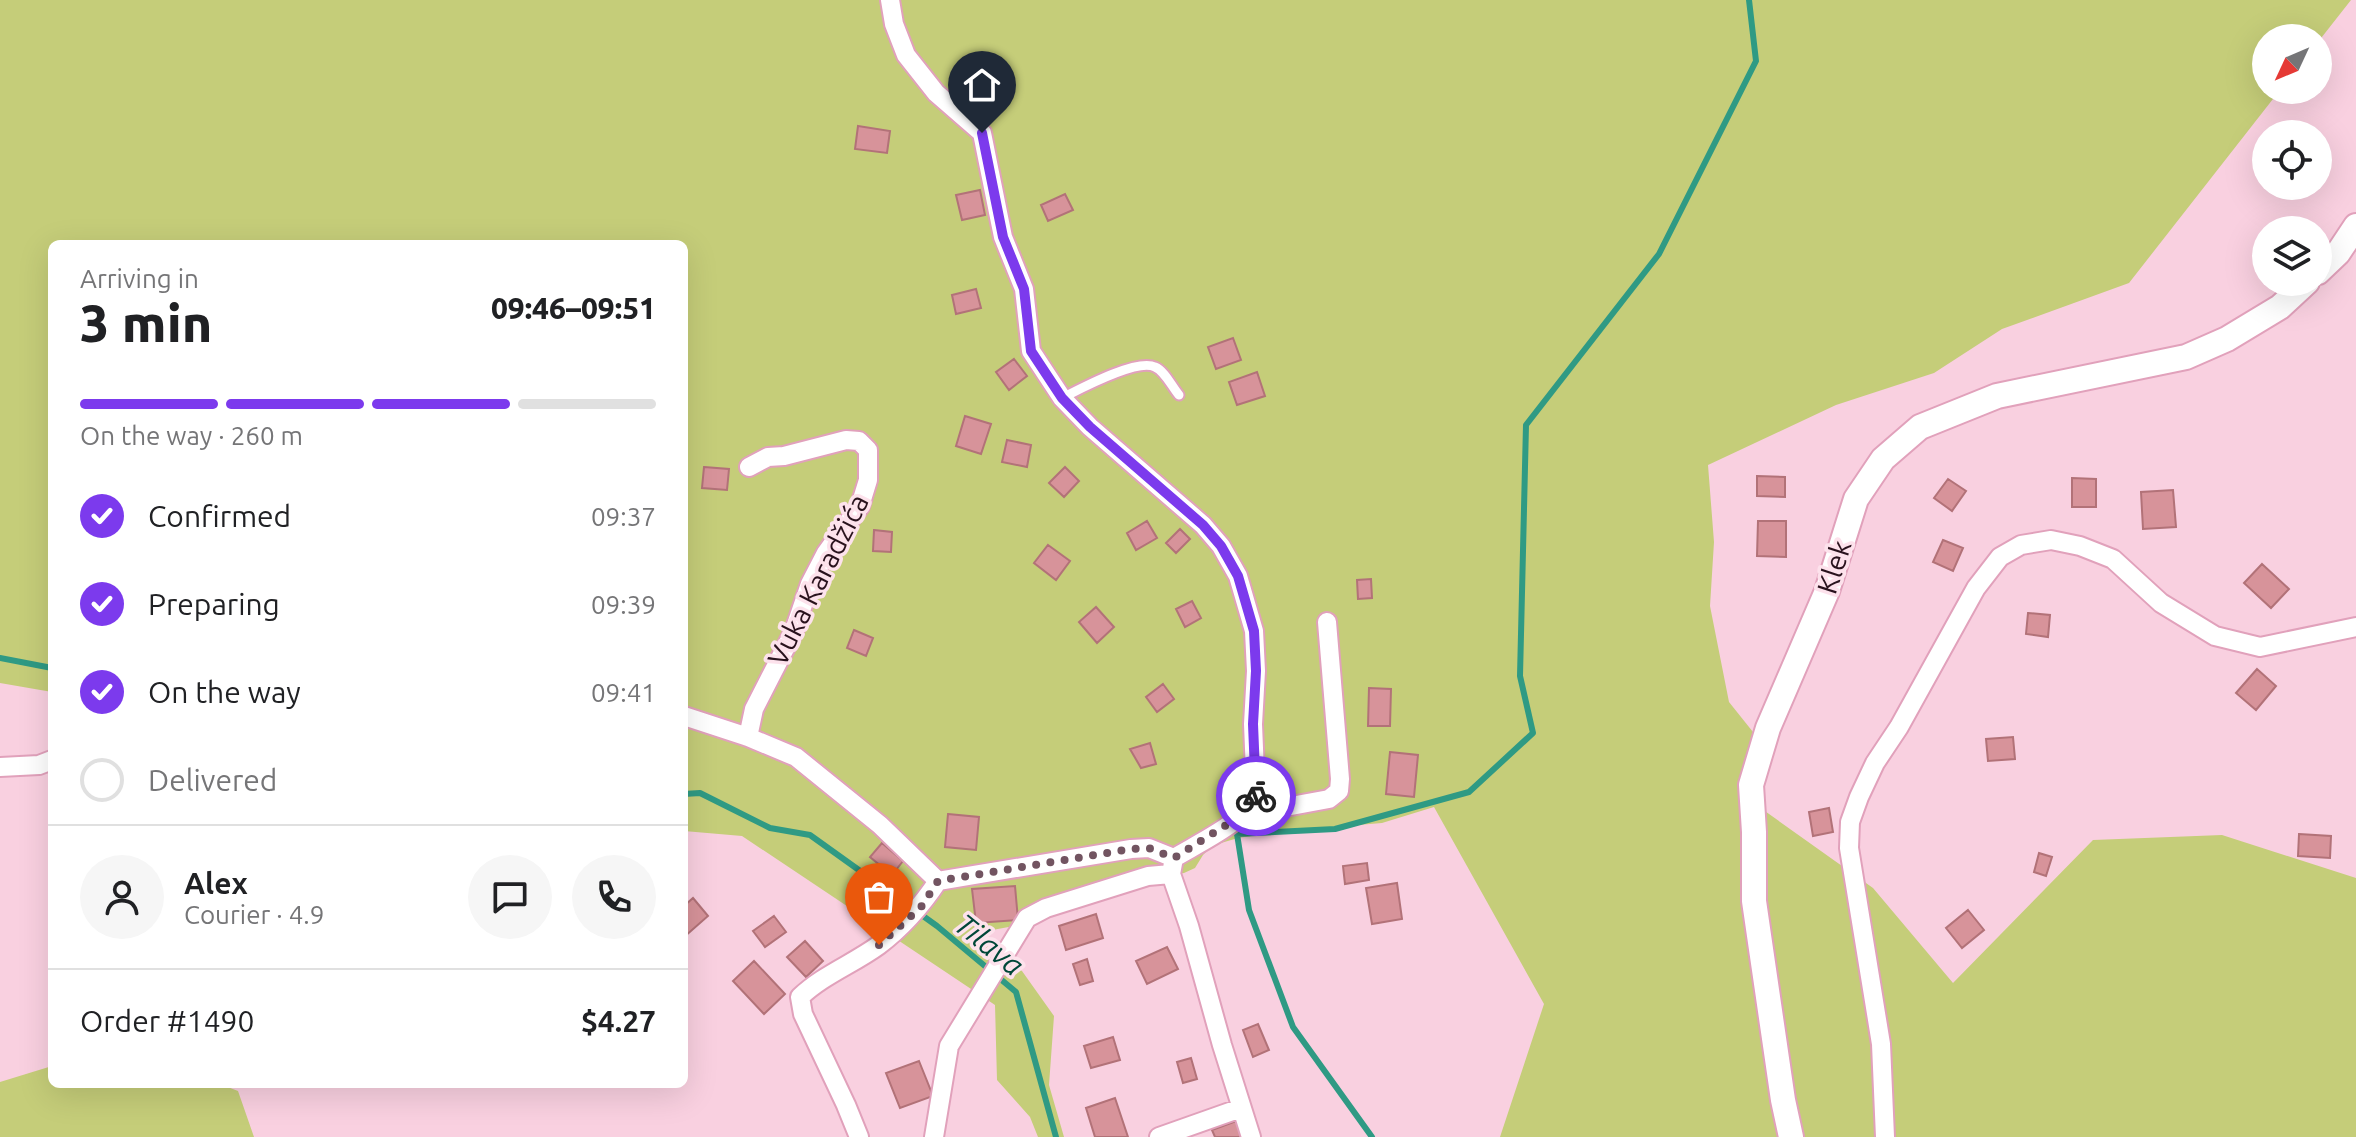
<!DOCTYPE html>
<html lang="en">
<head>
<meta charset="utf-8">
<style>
	body { margin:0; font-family:Ubuntu,sans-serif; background:#f6f6f6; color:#202124; height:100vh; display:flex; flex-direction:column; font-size:30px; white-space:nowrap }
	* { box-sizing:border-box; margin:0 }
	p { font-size:26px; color:#757577 }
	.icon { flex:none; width:44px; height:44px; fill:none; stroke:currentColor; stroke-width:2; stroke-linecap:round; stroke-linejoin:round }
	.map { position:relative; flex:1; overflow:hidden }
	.sheet { position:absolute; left:48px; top:240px; width:640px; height:848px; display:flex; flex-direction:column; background:#fff; border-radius:12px; box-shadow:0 8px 32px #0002 }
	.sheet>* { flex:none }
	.needle { width:52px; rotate:226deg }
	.fabs { position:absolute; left:2252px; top:24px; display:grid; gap:16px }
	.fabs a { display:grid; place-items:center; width:80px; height:80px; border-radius:50%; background:#fff; box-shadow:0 8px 32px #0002; font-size:40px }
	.pin { position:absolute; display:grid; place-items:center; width:68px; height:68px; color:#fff; margin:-82px -34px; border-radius:50% 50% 50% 0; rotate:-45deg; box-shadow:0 0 8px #0007 }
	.pin .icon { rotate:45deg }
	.courier { position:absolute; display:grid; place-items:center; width:80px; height:80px; margin:-40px; border:6px solid #7c3aed; border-radius:50%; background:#fff; color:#222; box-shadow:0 2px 10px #0007 }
	.summary em { font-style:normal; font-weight:800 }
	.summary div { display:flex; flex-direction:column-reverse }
	.summary { display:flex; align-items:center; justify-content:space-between; height:136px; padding:0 32px }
	h1 { font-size:52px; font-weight:800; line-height:60px }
	.bar { display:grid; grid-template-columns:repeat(4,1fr); gap:12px 8px; align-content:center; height:96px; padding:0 32px }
	.bar i { height:10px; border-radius:6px; background:#e0e0e0 }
	.bar .current { background:#7c3aed }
	.bar p { grid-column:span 4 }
	.line { display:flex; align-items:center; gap:20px; padding:0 32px; border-top:2px solid #e0e0e0 }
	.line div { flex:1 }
	.round { display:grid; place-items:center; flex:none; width:84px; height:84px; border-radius:42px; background:#f6f6f6 }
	ol { padding:0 32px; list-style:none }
	li { display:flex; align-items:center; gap:24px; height:88px }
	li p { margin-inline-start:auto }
	li .icon { padding:8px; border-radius:50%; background:#7c3aed; color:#fff; stroke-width:4 }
	li:last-child { color:#757577 }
	li i { width:44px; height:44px; border:4px solid #e0e0e0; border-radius:50% }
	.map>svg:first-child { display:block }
	.green { fill:#c5cd79 }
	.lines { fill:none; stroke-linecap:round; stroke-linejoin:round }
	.stream { stroke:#2f9a84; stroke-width:6 }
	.building { fill:#d7939a; stroke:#b27278; stroke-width:2 }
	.service-casing { stroke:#e1a1bb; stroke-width:13 }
	.minor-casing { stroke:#e1a1bb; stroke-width:22 }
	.tertiary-casing { stroke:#e1a1bb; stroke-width:28 }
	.service { stroke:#fff; stroke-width:9 }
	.minor { stroke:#fff; stroke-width:18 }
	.tertiary { stroke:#fff; stroke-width:24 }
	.done { stroke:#725461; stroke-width:8; stroke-dasharray:0 14.4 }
	.route { stroke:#7c3aed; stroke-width:10 }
	.labels { text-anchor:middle; stroke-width:7; stroke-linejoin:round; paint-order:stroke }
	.street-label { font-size:28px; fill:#29121d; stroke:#fde2ec }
	.water-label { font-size:30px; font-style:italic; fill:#004738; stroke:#fde2ec }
</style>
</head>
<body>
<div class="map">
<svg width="2356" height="1137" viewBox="0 0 2356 1137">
	<rect width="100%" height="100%" fill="#f9d0e0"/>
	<path class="green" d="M0 0H2351L2318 42V38H2266V90H2280L2129 283 2002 329 1934 373 1836 405 1708 465 1714 542 1710 606 1729 702 1765 747 1762 809 1873 888 1953 983 2093 840 2222 835 2356 878V1137H1500L1544 1004 1434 807 1382 823 1286 831 1238 838 1221 843 1207 851 1203 855 1195 868 1184 873 1167 876 1035 922 971 934 1022 971 1054 1016 1049 1085 1064 1137H1038L1030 1117 997 1080 995 1005 742 836 684 831V244H52V692L0 683Z
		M52 1066V1084H220L238 1091 254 1137H0V1082Z"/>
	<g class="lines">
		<path class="stream" d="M0 658 52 668
			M684 794 700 793 770 828 810 835 937 926 1016 992 1056 1137
			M1372 1137 1293 1027 1249 910 1237 834 1335 829 1469 792 1533 733 1520 676 1526 425 1659 254 1756 61 1749 0"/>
	</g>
	<path class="building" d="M858 126 890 131 887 153 855 149Z
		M980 190 985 215 962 220 956 195Z
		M1065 194 1073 210 1048 221 1041 205Z
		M976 289 981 308 956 314 952 295Z
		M1233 338 1241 360 1216 369 1208 347Z
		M1014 359 1027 376 1009 390 996 372Z
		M1257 372 1265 396 1237 405 1229 382Z
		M965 416 991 424 981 454 956 446Z
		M1007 440 1031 445 1027 467 1002 462Z
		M704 467 729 469 727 490 702 488Z
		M1065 467 1079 481 1064 497 1049 483Z
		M1757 476 1785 477V497L1757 496Z
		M2072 478 2096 479V507H2072Z
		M1948 479 1966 491 1952 511 1934 498Z
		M2173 490 2176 527 2143 529 2141 492Z
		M1147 521 1157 538 1136 550 1127 533Z
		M1758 521H1786V557L1757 556Z
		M1180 529 1190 539 1176 553 1166 543Z
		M874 530 892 532 891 552 873 551Z
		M1943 540 1963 548 1953 571 1933 562Z
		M1048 545 1070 561 1056 580 1034 563Z
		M2262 564 2289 589 2271 608 2244 583Z
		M1371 579 1372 598 1358 599 1357 580Z
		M1192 601 1201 618 1185 627 1176 609Z
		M1096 607 1114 627 1097 643 1079 622Z
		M2028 613 2050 615 2048 637 2026 634Z
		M854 630 873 638 866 656 847 648Z
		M2257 669 2276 686 2256 710 2236 693Z
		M1163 684 1174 699 1157 712 1146 697Z
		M1369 688 1391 689 1390 726H1368Z
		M2013 737 2015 759 1988 761 1986 739Z
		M1150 743 1156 764 1141 768 1130 749Z
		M1390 752 1418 755 1414 797 1386 794Z
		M1829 808 1833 832 1813 836 1809 812Z
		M948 814 979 817 976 850 945 847Z
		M2299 834 2331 836 2330 858 2298 856Z
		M882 843 903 861 892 875 870 857Z
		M2039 853 2052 857 2046 876 2034 872Z
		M1367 863 1369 880 1345 884 1343 866Z
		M1397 883 1402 919 1372 924 1366 888Z
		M1015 886 1018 920 976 923 972 889Z
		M693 898 708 916 684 937V906Z
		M1968 910 1984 930 1962 948 1946 928Z
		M1096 914 1103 938 1066 950 1059 926Z
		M774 916 786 932 765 947 753 931Z
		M805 941 823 961 806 977 787 957Z
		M1167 947 1178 969 1147 984 1136 961Z
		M1087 959 1093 981 1080 985 1073 964Z
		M754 961 785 994 764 1014 733 981Z
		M1258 1024 1269 1050 1253 1057 1243 1030Z
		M1113 1037 1120 1060 1091 1068 1084 1046Z
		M1191 1058 1197 1079 1183 1083 1177 1062Z
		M919 1061 933 1096 900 1108 886 1073Z
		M1115 1098 1128 1137H1095L1086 1108Z
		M1239 1120 1245 1137H1215L1212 1130Z"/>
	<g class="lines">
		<g class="service-casing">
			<path id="service" d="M1062 398C1080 389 1137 358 1155 367 1165 371 1172 387 1179 395"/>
		</g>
		<g class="minor-casing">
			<path id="minor" d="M890 0 894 24 906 55 936 93 982 133 1003 237 1024 289 1031 351 1062 398 1090 427 1203 525 1221 546 1238 576 1254 631 1256 671 1253 724 1256 797C1246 821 1197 844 1174 858
				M684 716 748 737 796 757 880 825 938 881 1131 849 1149 848 1174 858 1171 874 1189 926 1222 1045 1251 1137
				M748 737 754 709 794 631 810 584 826 553 860 506 868 480V450L859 441 846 440 784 456 768 457 749 467
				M0 767 39 765 52 760
				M1242 815 1329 799 1339 791 1340 779 1327 622
				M859 1137 846 1105 803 1014 800 997C823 975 853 964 879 945 903 927 922 905 938 881
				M934 1137 949 1046 1027 918 1046 908 1148 876 1171 874
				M1159 1137 1241 1108
				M1885 1137 1881 1044 1849 848 1850 822 1859 797 1875 763 1899 727 1976 588 2000 557 2021 545 2051 540 2080 546 2113 559 2161 603 2215 636 2260 647 2356 627"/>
		</g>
		<g class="tertiary-casing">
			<path id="tertiary" d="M2318 272 2338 253 2356 226
				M1791 1137 1783 1100 1754 901V832L1751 785 1768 728 1827 591 1856 499 1883 459 1920 427 1997 396 2186 357 2227 339 2280 307 2307 282"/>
		</g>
		<use href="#service" class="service"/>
		<use href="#minor" class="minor"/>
		<use href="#tertiary" class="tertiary"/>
	</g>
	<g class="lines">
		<path class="done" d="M879 945 921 907 938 881 1131 849 1149 848 1174 858 1242 815 1252 807 1256 796"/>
		<path class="route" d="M982 133 1003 237 1024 289 1031 351 1062 398 1090 427 1203 525 1221 546 1238 576 1254 631 1256 671 1253 724 1256 796"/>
	</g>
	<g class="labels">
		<g class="street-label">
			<text transform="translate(1834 567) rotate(-72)" y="10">Klek</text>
			<text transform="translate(818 580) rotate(-63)" y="10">Vuka Karadžića</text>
		</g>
		<g class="water-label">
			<text transform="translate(989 945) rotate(39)" y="10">Tilava</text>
		</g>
	</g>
</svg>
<div class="fabs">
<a><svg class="needle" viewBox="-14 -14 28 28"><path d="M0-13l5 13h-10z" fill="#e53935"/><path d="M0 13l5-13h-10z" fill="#757577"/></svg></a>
<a><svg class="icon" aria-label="locate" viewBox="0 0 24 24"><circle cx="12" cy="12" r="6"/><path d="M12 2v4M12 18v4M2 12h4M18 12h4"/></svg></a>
<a><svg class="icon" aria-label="layers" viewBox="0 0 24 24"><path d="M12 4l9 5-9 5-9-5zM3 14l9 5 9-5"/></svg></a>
</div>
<div class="pin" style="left:879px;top:945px;background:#ea580c"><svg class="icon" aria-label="bag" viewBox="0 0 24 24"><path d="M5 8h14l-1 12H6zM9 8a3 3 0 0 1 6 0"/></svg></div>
<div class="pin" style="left:982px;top:133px;background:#1f2937"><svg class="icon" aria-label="home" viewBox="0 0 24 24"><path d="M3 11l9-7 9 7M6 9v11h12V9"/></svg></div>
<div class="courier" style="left:1256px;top:796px"><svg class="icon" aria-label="bike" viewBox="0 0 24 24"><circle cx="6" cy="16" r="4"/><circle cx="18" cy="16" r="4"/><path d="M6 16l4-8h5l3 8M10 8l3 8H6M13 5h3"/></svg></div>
<section class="sheet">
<div class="summary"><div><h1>3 min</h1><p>Arriving in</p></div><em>09:46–09:51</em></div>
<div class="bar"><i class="current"></i><i class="current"></i><i class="current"></i><i></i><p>On the way · 260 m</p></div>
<ol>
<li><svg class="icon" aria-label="check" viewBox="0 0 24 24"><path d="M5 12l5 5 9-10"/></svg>Confirmed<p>09:37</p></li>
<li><svg class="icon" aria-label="check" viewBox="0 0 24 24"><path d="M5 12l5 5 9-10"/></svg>Preparing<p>09:39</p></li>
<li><svg class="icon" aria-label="check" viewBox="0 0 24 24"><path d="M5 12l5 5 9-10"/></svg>On the way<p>09:41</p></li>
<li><i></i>Delivered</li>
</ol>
<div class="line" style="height:144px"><a class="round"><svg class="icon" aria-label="person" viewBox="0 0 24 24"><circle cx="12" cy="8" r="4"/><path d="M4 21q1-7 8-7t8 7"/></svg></a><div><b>Alex</b><p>Courier · 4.9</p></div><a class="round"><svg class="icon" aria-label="chat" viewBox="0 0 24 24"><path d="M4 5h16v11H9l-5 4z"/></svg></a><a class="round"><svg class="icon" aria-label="phone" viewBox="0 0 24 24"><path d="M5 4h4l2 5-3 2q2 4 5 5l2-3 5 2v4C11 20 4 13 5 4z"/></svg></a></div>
<div class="line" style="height:104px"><div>Order #1490</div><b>$4.27</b></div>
</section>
</div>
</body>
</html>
